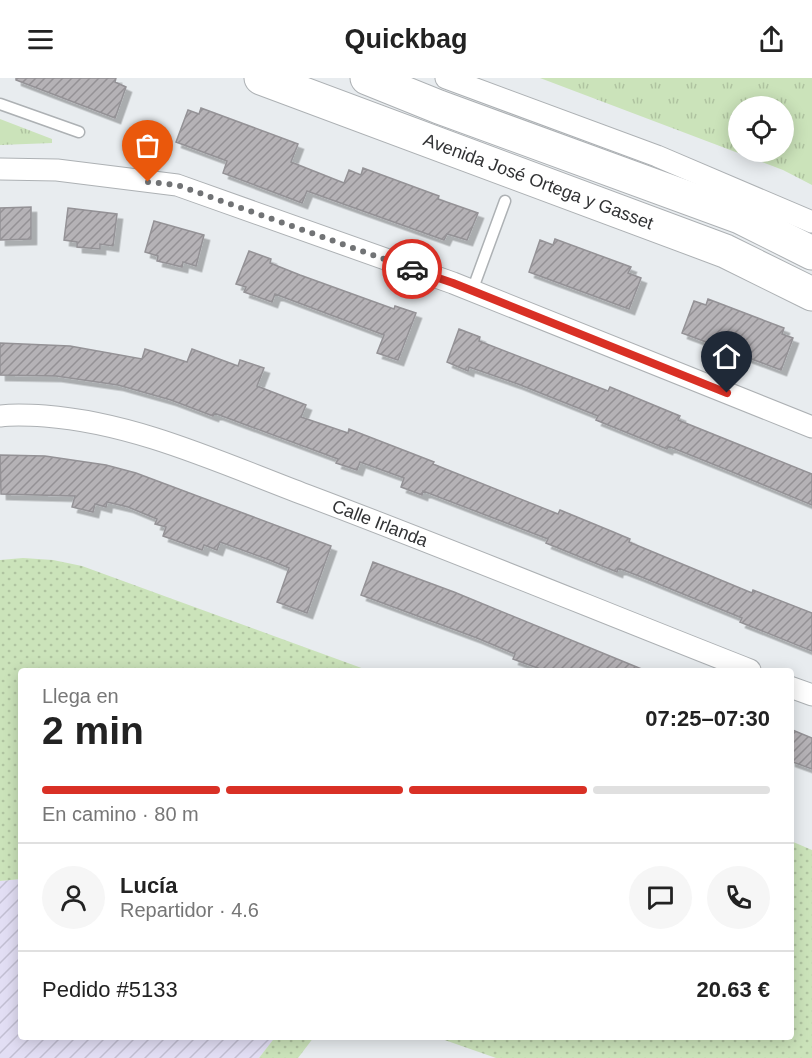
<!DOCTYPE html>
<html lang="es">
<head>
<meta charset="utf-8">
<style>
	body { margin:0; font-family:Helvetica,sans-serif; background:#f6f6f6; color:#222; height:100vh; display:flex; flex-direction:column; font-size:22px; white-space:nowrap }
	* { box-sizing:border-box; margin:0 }
	p { font-size:20px; color:#767676 }
	.icon { flex:none; width:33px; height:33px; fill:none; stroke:currentColor; stroke-width:2; stroke-linecap:round; stroke-linejoin:round }
	.map { position:relative; flex:1; overflow:hidden }
	.side { position:absolute; left:18px; top:590px; width:776px; height:372px; display:flex; flex-direction:column; background:#fff; border-radius:6px; box-shadow:0 3px 15px #0003 }
	.side>* { flex:none }
	.controls { position:absolute; left:728px; top:18px; display:grid; gap:12px }
	.controls a { display:grid; place-items:center; width:66px; height:66px; border-radius:50%; background:#fff; box-shadow:0 3px 15px #0003; font-size:30px }
	.pin { position:absolute; display:grid; place-items:center; width:51px; height:51px; color:#fff; margin:-62px -26px; border-radius:50% 50% 50% 0; rotate:-45deg; box-shadow:0 0 6px #0007 }
	.pin .icon { rotate:45deg }
	.courier { position:absolute; display:grid; place-items:center; width:60px; height:60px; margin:-30px; border:4px solid #d93025; border-radius:50%; background:#fff; color:#222; box-shadow:0 2px 8px #0007 }
	.headline em { font-style:normal; font-weight:700 }
	.headline div { display:flex; flex-direction:column-reverse }
	.headline { display:flex; align-items:center; justify-content:space-between; height:102px; padding:0 24px }
	h1 { font-size:39px; font-weight:700; line-height:45px }
	.bar { display:grid; grid-template-columns:repeat(4,1fr); gap:9px 6px; align-content:center; height:72px; padding:0 24px }
	.bar i { height:8px; border-radius:4px; background:#e0e0e0 }
	.bar .selected { background:#d93025 }
	.bar p { grid-column:span 4 }
	.line { display:flex; align-items:center; gap:15px; padding:0 24px; border-top:2px solid #e0e0e0 }
	.line div { flex:1 }
	.round { display:grid; place-items:center; flex:none; width:63px; height:63px; border-radius:32px; background:#f6f6f6 }
	header { display:flex; justify-content:space-between; align-items:center; height:78px; padding:0 24px; background:#fff; font-size:27px; font-weight:700 }
	.map>svg:first-child { display:block }
	.industrial { fill:url(#industrial-furrows) }
	.grass { fill:url(#grass-tufts); fill-rule:evenodd }
	.park { fill:url(#park-dots) }
	.building { fill:url(#building-hatch); stroke:#949296; stroke-width:1.5; filter:url(#shadow) }
	.lines { fill:none; stroke-linecap:round; stroke-linejoin:round }
	.lane-casing { stroke:#adb1b4; stroke-width:13 }
	.street-casing { stroke:#adb1b4; stroke-width:23 }
	.primary-casing { stroke:#adb1b4; stroke-width:35 }
	.lane { stroke:#fff; stroke-width:10 }
	.street { stroke:#fff; stroke-width:21 }
	.primary { stroke:#fff; stroke-width:33 }
	.done { stroke:#717375; stroke-width:6; stroke-dasharray:0 10.8 }
	.route { stroke:#d93025; stroke-width:8 }
	.labels { text-anchor:middle; stroke-width:6; stroke-linejoin:round; paint-order:stroke }
	.street-label { font-size:18px; fill:#313234; stroke:#f6f9fd }
</style>
</head>
<body>
<header><svg class="icon" aria-label="menu" viewBox="0 0 24 24"><path d="M4 6h16M4 12h16M4 18h16"/></svg>Quickbag<svg class="icon" aria-label="share" viewBox="0 0 24 24"><path d="M12 15V3M7 8l5-5 5 5M5 13v7h14v-7"/></svg></header>
<div class="map">
<svg width="812" height="980" viewBox="0 0 812 980">
	<defs>
		<pattern id="industrial-furrows" width="10" height="10" patternUnits="userSpaceOnUse" patternTransform="scale(1.5)"><rect width="10" height="10" fill="#e2def4"/><path d="M-1 1l2-2M0 10L10 0M9 11l2-2" fill="none" stroke="#c2bfd2"/></pattern>
		<pattern id="grass-tufts" width="24" height="20" patternUnits="userSpaceOnUse" patternTransform="scale(1.5)"><rect width="24" height="20" fill="#cbe3ba"/><path d="M3 7l-1-3M5 7V3M7 7l1-3M15 17l-1-3M17 17v-4M19 17l1-3" fill="none" stroke="#afc3a0"/></pattern>
		<pattern id="park-dots" width="8" height="8" patternUnits="userSpaceOnUse" patternTransform="scale(1.5)"><rect width="8" height="8" fill="#cbe3ba"/><path d="M2 2h.1M6 6h.1" fill="none" stroke="#afc3a0" stroke-width="1.8" stroke-linecap="round"/></pattern>
		<pattern id="building-hatch" width="6" height="6" patternUnits="userSpaceOnUse" patternTransform="scale(1.5)"><rect width="6" height="6" fill="#b5b2b6"/><path d="M-1 1l2-2M0 6l6-6M5 7l2-2" fill="none" stroke="#949195"/></pattern>
		<filter id="shadow"><feDropShadow dx="5.5" dy="5.5" stdDeviation="0" flood-color="#0004"/></filter>
	</defs>
	<rect width="100%" height="100%" fill="#e8ecef"/>
	<path class="industrial" d="M21 801V958L276 959 259 980H0V803Z"/>
	<path class="grass" d="M540 0H812V107L783 92ZM738 28H783V74H738Z
		M0 41 52 61V65L0 67Z"/>
	<path class="park" d="M23 480 53 482 82 488 367 592H21V801L0 803V482Z
		M791 763 812 772V980H496L436 959 790 958Z
		M276 958H314V959L298 980H259Z"/>
	<path class="building" d="M16 0H116L115 4 126 9 115 40 16 2Z
		M201 30 298 66 291 84 344 105 349 92 361 97 363 90 439 118 438 121 478 135 467 162 447 156 444 162 307 113 302 125 223 95 227 83 176 64 188 32 199 36Z
		M31 129V161L0 162V130Z
		M68 130 117 136 113 168 100 166V171L77 169V164L64 162Z
		M154 143 204 157 196 188 183 184 182 189 170 186 157 183 158 178 145 174Z
		M555 161 631 189 628 195 641 200 629 231 529 194 540 162 553 167Z
		M249 173 271 181 270 185 300 197 394 231 395 228 416 235 398 282 377 275 384 257 275 216 272 224 244 214 246 209 236 206Z
		M708 221 784 250 782 256 793 260 781 292 682 255 694 223 706 227Z
		M459 251 480 259 479 263 608 313 610 309 680 338 678 342 812 396V427L730 393 668 368 667 371 596 342 598 338 518 306 469 289 468 293 447 284Z
		M0 265 70 268 142 281 145 271 187 284 192 271 238 288 240 282 264 290 257 308 306 327 301 339 348 355 349 351 434 384 433 386 558 436 560 432 611 453 630 461 629 464 752 515 753 512 812 535V573L740 544 742 540 639 498 618 490 617 494 546 465 548 461 423 413 422 417 401 409 404 400 360 384 357 392 336 385 338 381 214 335 213 338 171 322 118 307 56 298 0 297Z
		M0 377 45 378 106 387 136 395 331 468 307 535 277 524 289 490 267 481 220 464 217 472 204 467 202 472 163 458 166 449 155 446 157 441 128 429 107 424 106 429 95 426 93 434 72 429 75 418 1 416Z
		M373 484 454 514 644 592H543L513 581 515 576 477 560 361 517Z
		M790 651 812 660V691L790 683Z"/>
	<g class="lines">
		<g class="lane-casing">
			<path id="lane" d="M0 26 79 54
				M472 213 505 123"/>
		</g>
		<g class="street-casing">
			<g id="street">
				<path d="M446 0 657 78 812 144"/>
				<path d="M0 91 57 92 177 107 453 205 812 349"/>
				<path id="s1" d="M0 338C15 336 30 337 45 338 136 345 221 385 306 417 455 473 602 534 750 592"/>
				<path d="M790 609 812 617"/>
			</g>
		</g>
		<g class="primary-casing">
			<g id="primary">
				<path id="s2" d="M261 0 725 173 812 216"/>
				<path d="M367 0 439 29 740 139 812 175"/>
			</g>
		</g>
		<use href="#lane" class="lane"/>
		<use href="#street" class="street"/>
		<use href="#primary" class="primary"/>
	</g>
	<g class="lines">
		<path class="done" d="M148 104 177 107 412 191"/>
		<path class="route" d="M412 191 453 205 727 315"/>
	</g>
	<g class="labels">
		<g class="street-label">
			<text dy="6" stroke="none"><textPath href="#s2" startOffset="296">Avenida José Ortega y Gasset</textPath></text>
			<text dy="6" stroke="none"><textPath href="#s1" startOffset="398">Calle Irlanda</textPath></text>
		</g>
	</g>
</svg>
<div class="controls">
<a><svg class="icon" aria-label="locate" viewBox="0 0 24 24"><circle cx="12" cy="12" r="6"/><path d="M12 2v4M12 18v4M2 12h4M18 12h4"/></svg></a>
</div>
<div class="pin" style="left:148px;top:104px;background:#ea580c"><svg class="icon" aria-label="bag" viewBox="0 0 24 24"><path d="M5 8h14l-1 12H6zM9 8a3 3 0 0 1 6 0"/></svg></div>
<div class="pin" style="left:727px;top:315px;background:#1f2937"><svg class="icon" aria-label="home" viewBox="0 0 24 24"><path d="M3 11l9-7 9 7M6 9v11h12V9"/></svg></div>
<div class="courier" style="left:412px;top:191px"><svg class="icon" aria-label="car" viewBox="0 0 24 24"><path d="M5 17H2v-5l4-1 3-4h7l3 4 3 1v5h-3M9 17h6M6 11h13"/><circle cx="7" cy="17" r="2"/><circle cx="17" cy="17" r="2"/></svg></div>
<section class="side">
<div class="headline"><div><h1>2 min</h1><p>Llega en</p></div><em>07:25–07:30</em></div>
<div class="bar"><i class="selected"></i><i class="selected"></i><i class="selected"></i><i></i><p>En camino · 80 m</p></div>
<div class="line" style="height:108px"><a class="round"><svg class="icon" aria-label="person" viewBox="0 0 24 24"><circle cx="12" cy="8" r="4"/><path d="M4 21q1-7 8-7t8 7"/></svg></a><div><b>Lucía</b><p>Repartidor · 4.6</p></div><a class="round"><svg class="icon" aria-label="chat" viewBox="0 0 24 24"><path d="M4 5h16v11H9l-5 4z"/></svg></a><a class="round"><svg class="icon" aria-label="phone" viewBox="0 0 24 24"><path d="M5 4h4l2 5-3 2q2 4 5 5l2-3 5 2v4C11 20 4 13 5 4z"/></svg></a></div>
<div class="line" style="height:78px"><div>Pedido #5133</div><b>20.63 €</b></div>
</section>
</div>
</body>
</html>
